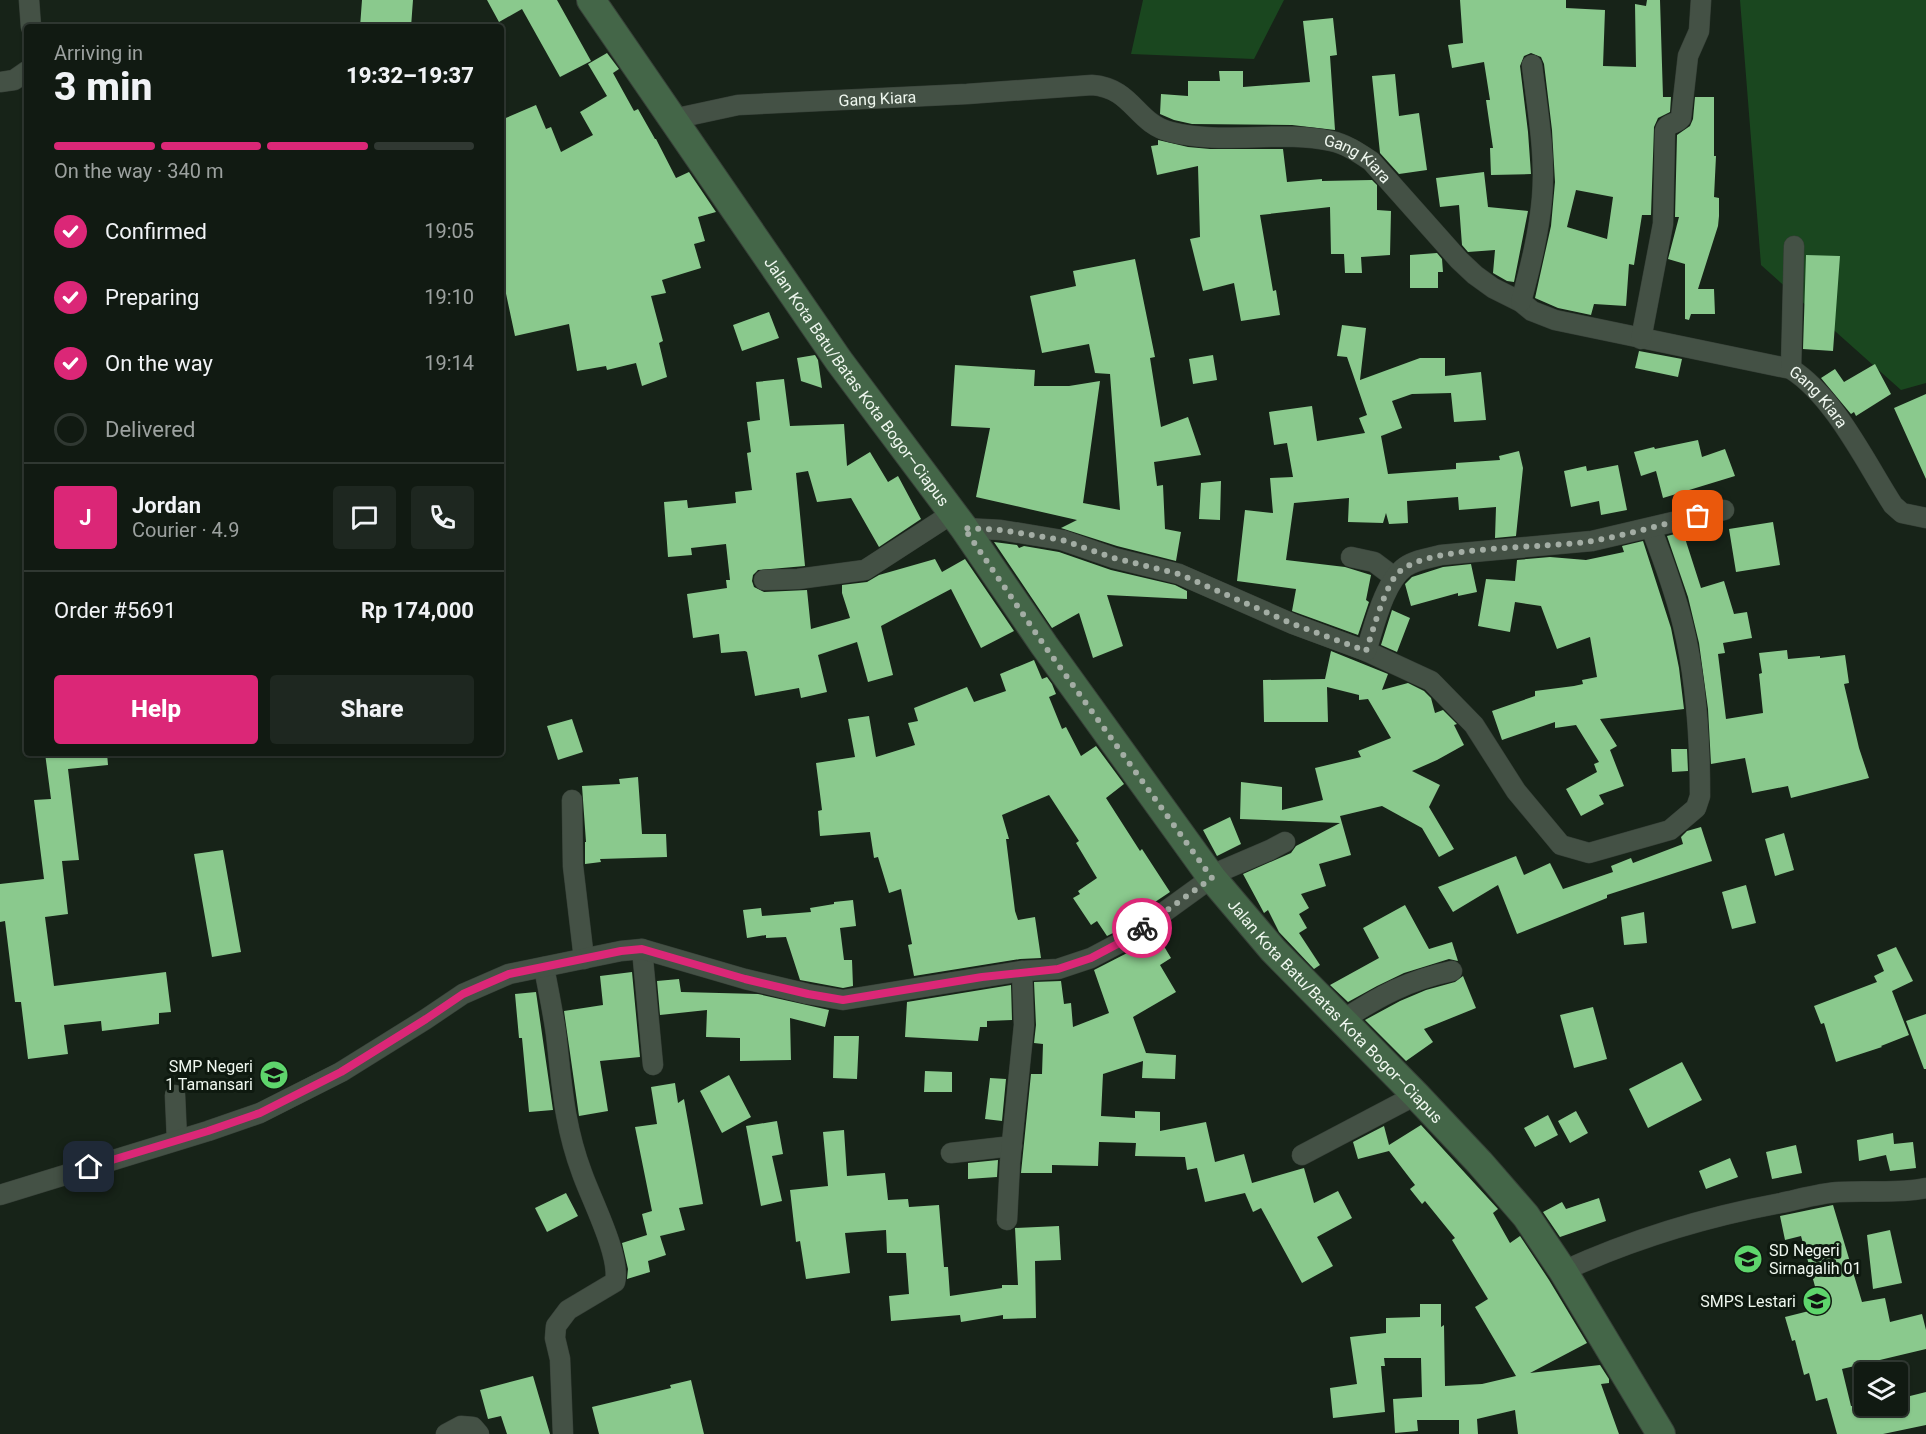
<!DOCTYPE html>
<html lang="en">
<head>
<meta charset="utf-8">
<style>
	body { margin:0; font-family:Roboto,sans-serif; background:#1e2720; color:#f1f3f6; height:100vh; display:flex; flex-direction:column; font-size:22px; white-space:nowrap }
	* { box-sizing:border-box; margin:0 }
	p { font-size:20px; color:#9ca19f }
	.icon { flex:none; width:33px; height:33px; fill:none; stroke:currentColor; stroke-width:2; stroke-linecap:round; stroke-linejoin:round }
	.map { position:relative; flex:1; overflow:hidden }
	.sheet { position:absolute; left:24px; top:24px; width:480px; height:732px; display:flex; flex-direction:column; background:#111a12; border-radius:6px; box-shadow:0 2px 4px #0004,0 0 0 2px #303832 }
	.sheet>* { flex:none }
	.fabs { position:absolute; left:1854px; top:1362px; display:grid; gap:12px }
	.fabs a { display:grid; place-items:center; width:54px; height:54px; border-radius:6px; background:#111a12; box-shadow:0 2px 4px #0004,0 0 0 2px #303832; font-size:30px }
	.pin { position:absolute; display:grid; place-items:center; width:51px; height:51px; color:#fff; margin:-26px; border-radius:12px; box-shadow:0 3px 9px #0006 }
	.courier { position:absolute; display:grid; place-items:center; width:60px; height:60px; margin:-30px; border:4px solid #db2777; border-radius:50%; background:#fff; color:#222; box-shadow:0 2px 8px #0007 }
	.head em { font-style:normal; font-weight:800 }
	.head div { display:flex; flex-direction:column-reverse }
	.head { display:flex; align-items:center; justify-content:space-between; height:102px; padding:0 30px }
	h1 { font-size:39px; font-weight:800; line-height:45px }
	.bar { display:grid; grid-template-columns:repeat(4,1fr); gap:9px 6px; align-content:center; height:72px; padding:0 30px }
	.bar i { height:8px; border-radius:4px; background:#303832 }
	.bar .active { background:#db2777 }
	.bar p { grid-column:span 4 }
	.line { display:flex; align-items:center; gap:15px; padding:0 30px; border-top:2px solid #303832 }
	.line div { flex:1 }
	.round { display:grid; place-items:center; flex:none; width:63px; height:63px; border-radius:6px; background:#1e2720 }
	ol { padding:0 30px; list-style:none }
	li { display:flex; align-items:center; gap:18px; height:66px }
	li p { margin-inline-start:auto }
	li .icon { padding:6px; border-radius:50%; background:#db2777; color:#fff; stroke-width:4 }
	li:last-child { color:#9ca19f }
	li i { width:33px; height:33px; border:3px solid #303832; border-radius:50% }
	.primary-button { display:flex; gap:12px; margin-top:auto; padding:12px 30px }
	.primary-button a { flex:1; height:69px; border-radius:6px; background:#db2777; color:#fff; font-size:24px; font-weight:800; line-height:69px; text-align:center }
	.primary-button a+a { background:#1e2720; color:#f1f3f6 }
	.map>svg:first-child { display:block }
	.green { fill:#1a471f }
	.building { fill:#8ac98d; fill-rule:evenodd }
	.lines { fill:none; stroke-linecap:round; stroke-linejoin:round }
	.minor-casing { stroke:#374038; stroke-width:21 }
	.secondary-casing { stroke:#374038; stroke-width:30 }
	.minor { stroke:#445145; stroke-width:20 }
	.secondary { stroke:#446648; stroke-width:28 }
	.done { stroke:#a3ada4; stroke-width:6; stroke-dasharray:0 10.8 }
	.route { stroke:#db2777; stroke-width:8 }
	.labels { text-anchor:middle; stroke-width:6; stroke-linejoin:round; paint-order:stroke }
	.street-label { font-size:16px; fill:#eff7ef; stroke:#0e190f }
	.poi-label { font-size:16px; fill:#eff7ef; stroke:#0e190f; text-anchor:end }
</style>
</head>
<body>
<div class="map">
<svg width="1926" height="1434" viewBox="0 0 1926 1434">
	<rect width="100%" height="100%" fill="#172318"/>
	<path class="green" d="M1143 0H1284L1254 59 1131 54Z
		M1740 0H1926V383L1901 390 1761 265Z"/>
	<path class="building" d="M362 0H413L411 27H360Z
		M487 0H557L591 61 560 77 522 9 499 22Z
		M1460 0H1566V8L1605 10 1603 66 1636 67 1635 4 1646 6 1647 0H1660L1663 97H1671L1670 112 1658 118 1654 127 1651 215H1642L1634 265 1629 264 1626 306 1594 304 1591 315 1558 308 1535 298 1551 226 1555 182 1552 130 1544 64 1541 57 1531 53 1524 56 1520 66 1528 132 1531 174 1491 175 1490 148H1493L1486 100H1490L1484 62 1452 68 1448 45 1463 43ZM1576 190 1613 197 1607 239 1567 227Z
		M1333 18 1337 55 1330 56 1335 130 1292 125 1192 124 1174 120 1160 114 1161 94 1188 96V81H1220L1219 71H1243V87L1310 82 1303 21Z
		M607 53 619 69 613 73 634 111 638 109 655 139H656L676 178 689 172 716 212 698 217 705 241 694 244 701 268 662 280 666 293 651 296 663 341 659 343 667 377 642 386 636 363 607 370 606 366 577 371 569 324 515 336 501 270V120L536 105 546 129 551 127 561 152 593 135 580 112 607 96 588 64Z
		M1395 74 1399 116 1419 113 1427 170 1399 174 1380 153 1372 76Z
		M1695 97H1714V156H1716L1714 197 1719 198V216L1718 226 1698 289H1714L1715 314H1691L1689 320 1685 319V264L1668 259 1679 217H1675L1677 135 1690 126 1693 119Z
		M1158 140 1188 147 1210 149H1283L1287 182 1322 179V181L1372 180 1377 185V210L1391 211 1390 255 1361 257 1362 273H1345L1344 254H1331L1330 207 1260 215 1273 291 1276 290 1280 315 1241 321 1234 283 1203 291 1190 239 1200 237 1198 166 1157 175 1151 146 1158 145Z
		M1484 172 1488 207 1528 211 1514 282 1507 281 1493 273 1495 250 1468 252 1462 245 1459 205 1440 207 1436 178Z
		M1437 253 1442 259 1443 272H1438V288H1410V255Z
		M1806 255 1840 256 1833 351 1803 349Z
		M1135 259 1155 357 1150 358 1161 427 1188 417 1201 455 1154 462 1157 486 1163 485 1165 529 1181 532 1176 561 1117 546 1061 528 1077 520 976 497 990 428 951 426 955 365 1035 370 1034 386H1069L1100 381 1083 503 1120 510 1110 374 1095 373 1089 344 1042 353 1030 296 1076 286 1073 271Z
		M769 312 779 338 742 351 733 325Z
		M1342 325 1366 328 1360 380 1420 358H1445V376L1481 372 1486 420 1454 422 1451 393 1412 394 1392 401 1402 428 1381 436 1388 474 1456 469V463L1500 460 1499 456 1519 451 1523 468 1516 536 1495 538 1496 507 1459 510 1458 497 1407 501 1408 523 1389 524 1386 513 1383 523 1348 522 1349 498 1294 503 1286 560 1345 567 1371 575 1366 600 1369 602 1358 635 1292 611 1296 589 1237 581 1245 510 1273 513 1270 478 1293 477 1287 443 1274 445 1269 412 1312 406 1317 441 1365 433 1359 418 1367 415 1347 357 1337 356Z
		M1639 351 1682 359 1678 377 1635 368Z
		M815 355 818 360 822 388 801 381 797 358Z
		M1213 355 1217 380 1193 384 1189 359Z
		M1875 364 1891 394 1856 416 1854 412 1851 414 1821 378 1835 369 1844 382Z
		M784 379 790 426 844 424 847 466 870 452 888 482 898 476 921 519 879 547 851 498 817 502 808 471 796 473 805 566 758 570 753 575 752 581 754 587 764 592 807 590 811 629 850 618 842 593V585L867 582 879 575 935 559 942 572 965 559 1014 631 981 648 951 589 881 626 893 675 868 682 857 642 818 655 827 692 801 698 799 688 755 696 747 652 745 651 721 653 719 634 693 638 687 594 727 588 726 580H730L726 544 691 548 692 555 668 557 664 502 687 500 688 508 736 503 735 492 752 490 747 453 751 452 747 422 760 420 756 382Z
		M1926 394V479L1894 408Z
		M1698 440 1702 457 1725 449 1735 476 1663 498 1656 471 1641 476 1634 452 1654 447 1655 449Z
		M1618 465 1627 510 1601 515 1599 501 1571 507 1564 471 1586 466 1587 471Z
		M1221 481 1220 520 1199 519 1201 483Z
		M1773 522 1780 565 1736 572 1729 529Z
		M1683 532 1701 588 1724 581 1734 614 1747 612 1752 638 1723 643 1725 653 1718 654 1726 719 1763 713 1759 674 1762 673 1759 653 1787 650 1788 659 1820 656V658L1845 655 1849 683 1844 684 1859 748 1869 778 1791 798 1788 786 1752 793 1745 758 1711 764 1708 709 1699 643 1688 597 1667 536Z
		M1643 541 1671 628 1679 668 1684 709 1600 719 1617 746 1610 750 1624 786 1599 795 1604 804 1581 816 1566 789 1597 772 1594 764 1599 762 1576 725 1555 728V722L1502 740 1492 711 1535 696V691L1574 686 1583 684 1582 680 1597 677 1590 637 1557 649 1541 606 1515 602 1510 632 1478 626 1486 579 1515 581 1517 560 1550 557 1586 560 1624 552 1622 546Z
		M994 542 1017 545 1019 548 1024 546 1059 552 1111 570 1175 585 1187 591V599L1107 595 1123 646 1093 658 1079 613 1052 628Z
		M1471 564 1477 592 1458 596V593L1411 606 1405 584 1412 577 1443 567Z
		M1392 610 1410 618 1397 652 1381 645Z
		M1331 651 1388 674 1382 690 1408 683 1424 691 1431 698 1435 713 1443 710 1457 724 1454 725 1464 745 1437 760 1412 771 1440 785 1429 807 1454 849 1439 857 1422 828 1382 806 1340 816 1351 855 1319 864 1326 886 1301 894 1309 908 1299 914 1307 928 1299 933 1320 965 1314 969 1279 932 1268 910 1264 913 1243 874 1291 853 1296 846 1340 823 1240 819 1241 782 1282 787V810L1323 800 1315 768 1361 757 1358 751 1391 738 1368 699 1359 700V695L1327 687 1328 722H1264L1263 680 1325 679Z
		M1034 660 1042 679 1047 677 1052 684 1056 694 1049 697 1062 729 1066 727 1081 756 1096 746 1124 784 1106 798 1140 851 1142 849 1170 892 1143 910 1144 912 1121 929 1107 936 1097 921 1091 925 1073 898 1080 894 1078 891 1097 878 1076 843 1079 841 1049 795 1002 815 1009 839H1006L1015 911 1018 920 1035 917 1041 958 1020 959 914 976 908 945 912 944 901 889 889 893 878 857 874 858 870 832 820 836 818 811 822 810 816 763 855 757 848 719 869 716 876 757 915 745 908 723 918 721 914 708 967 687 974 702 1006 691 1000 674Z
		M572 719 583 752 558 760 547 726Z
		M1671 749H1687L1688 771 1672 772Z
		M45 753H107L108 765 68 769 79 860 62 861 68 914 45 917 54 986 166 972 171 1012 159 1013V1024L102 1031 101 1021 64 1025 68 1054 28 1059 21 1002H15L5 921 0 922V884L44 879 34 800 51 799Z
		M638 777 642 834H666L667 857 600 859 601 862 585 864V842H586L582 786 620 784 619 779Z
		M1230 817 1241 844 1217 856 1203 830Z
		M1701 827 1712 861 1607 895V898L1517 934 1498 885 1453 912 1438 887 1516 856 1524 875 1550 863 1563 889 1613 872 1611 866 1631 858 1633 863 1683 844 1681 837 1687 831Z
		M1784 833 1794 870 1775 876 1765 839Z
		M223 850 241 952 212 957 194 854Z
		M1746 885 1756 923 1732 929 1722 892Z
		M853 900 856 926 840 928 844 960H852L853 986 843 988 800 980 786 937 766 938V935L747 938 743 910 761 908 762 916 811 912 810 908 834 904V902Z
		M1405 905 1429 949 1452 942 1458 961 1449 959 1404 973 1377 986 1348 1002 1330 985 1379 958 1363 928Z
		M1644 912 1647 943 1624 945 1621 917Z
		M1156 933 1171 958 1160 965 1176 992 1133 1017 1146 1053 1176 1055 1175 1079 1142 1078 1143 1061 1103 1074 1101 1116 1135 1118V1111L1160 1112V1131L1206 1122 1215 1162 1244 1154 1252 1183 1304 1168 1314 1203 1338 1191 1352 1218 1317 1237 1333 1266 1302 1283 1261 1208 1253 1212 1245 1193 1205 1202 1197 1168 1187 1170 1185 1157 1135 1156 1136 1143 1099 1142 1098 1166 1052 1165V1173H1021L1031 1074H1042L1043 1044 1034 1043 1036 1025 1034 982 1061 981 1064 1004 1071 1003 1073 1027 1109 1013 1094 970 1133 950Z
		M1896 947 1913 981 1892 991 1909 1035 1881 1046 1882 1047 1836 1062 1824 1023 1821 1024 1814 1006 1877 982 1874 976 1884 971 1877 955Z
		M632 972 640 1057 600 1061 608 1111 579 1116 564 1011 603 1005 600 976Z
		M1463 976 1476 1008 1424 1029 1433 1042 1406 1061 1365 1020 1400 1001 1426 990 1455 982Z
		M679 979 681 992 758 994 829 1010 825 1027 790 1018 791 1060 740 1061V1038L706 1037 707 1010 660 1015 657 981Z
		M1011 985 1012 1020 987 1021V1027H980L978 1041 905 1037 907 1002Z
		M536 992 553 1110 529 1112 522 1038H519L515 994Z
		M1593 1007 1607 1059 1574 1068 1560 1015Z
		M1926 1014V1069H1924L1906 1021Z
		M834 1036H859L857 1079 833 1078Z
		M1682 1062 1702 1100 1648 1128 1629 1089Z
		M925 1071 952 1072V1092H924Z
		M729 1075 751 1117 722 1133 700 1091Z
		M990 1078 1006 1079 1002 1121 985 1119Z
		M675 1083 678 1103 684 1099 703 1204 679 1208 685 1230 660 1236 666 1255 648 1261 650 1272 627 1279 628 1269 622 1243 647 1235 642 1214 652 1211 635 1127 657 1124 651 1087Z
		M1576 1111 1588 1133 1570 1143 1558 1121Z
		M1548 1115 1558 1135 1535 1147 1524 1128Z
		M777 1121 783 1154 772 1156 782 1201 761 1206 746 1126Z
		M1421 1125 1498 1209 1493 1213 1510 1243 1520 1236 1549 1280 1587 1343 1530 1373 1600 1365 1609 1379V1383L1601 1384 1619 1434H1518L1515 1410 1477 1419 1478 1434H1459V1420H1417L1418 1431 1395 1433 1393 1399 1422 1397 1421 1358H1384L1385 1366H1381L1385 1412 1333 1418 1330 1388 1357 1384 1350 1337 1386 1333V1318L1420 1317V1304H1441V1327L1444 1325 1445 1386 1482 1384 1516 1376 1475 1307 1488 1299 1452 1240 1455 1238 1425 1201 1422 1204 1410 1189 1415 1185 1389 1151 1358 1159 1353 1142 1384 1126 1389 1145Z
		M844 1130 847 1176 885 1173 888 1200 908 1199 909 1207 939 1205 944 1267H948L950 1296 1002 1288V1285H1018L1015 1228 1059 1226 1061 1260 1035 1261 1036 1318 1003 1319V1315L961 1322 960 1315 891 1321 889 1296 909 1294 906 1253H887L886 1230 845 1233 850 1273 806 1279 800 1241 796 1242 790 1190 828 1186 823 1132Z
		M1893 1133 1894 1144 1913 1142 1916 1168 1890 1171 1886 1155 1859 1161 1857 1140Z
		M1796 1145 1802 1173 1772 1179 1766 1152Z
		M1730 1158 1738 1177 1706 1189 1699 1171Z
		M998 1160 997 1177 968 1179V1163Z
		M566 1193 578 1216 547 1232 535 1208Z
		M1599 1198 1606 1221 1560 1237 1543 1212 1562 1202 1566 1209Z
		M1833 1205 1862 1302 1885 1298 1890 1322 1922 1314 1926 1330V1349L1842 1369 1851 1406H1898V1399L1926 1392V1425L1883 1434H1837L1827 1398 1816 1401 1809 1373 1804 1375 1795 1340 1792 1341 1785 1317 1821 1308 1801 1236 1785 1240 1780 1216Z
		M1890 1230 1902 1283 1873 1289 1867 1235Z
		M533 1376 550 1434H507L501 1416 488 1419 480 1390Z
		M691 1380 704 1434H599L592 1407 671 1388 670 1385Z"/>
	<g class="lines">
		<g class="minor-casing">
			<g id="minor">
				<path d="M29 0 31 27"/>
				<path d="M0 82 14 80 27 71"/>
				<path id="s1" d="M673 119 738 105 967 94 1092 85C1133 88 1136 124 1171 132 1223 145 1279 130 1331 141 1346 144 1359 153 1371 161L1459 260 1475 275 1493 288 1521 302 1532 311 1555 320 1791 369C1834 396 1866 463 1893 505L1902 513 1926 518"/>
				<path d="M1521 302C1530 268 1539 233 1542 198 1546 154 1537 108 1532 65"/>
				<path d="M1641 339 1663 224 1665 131C1667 122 1676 125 1681 118L1688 56 1699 31 1701 0"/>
				<path d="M1791 369 1794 246"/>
				<path d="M964 528 1001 530 1062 540 1114 558 1179 574 1293 624 1366 651 1431 681 1474 725 1516 791 1561 845 1589 853 1670 830 1696 808 1700 796C1700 741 1696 678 1683 625 1675 592 1663 559 1651 528"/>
				<path d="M1351 557 1374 562 1394 577"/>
				<path d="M764 580 798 579 865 570 953 513"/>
				<path d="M1366 651C1374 627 1384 582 1405 567 1415 560 1429 558 1441 555L1592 541 1724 510"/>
				<path d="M572 800 573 866 584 959"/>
				<path d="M642 949 653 1065"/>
				<path d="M544 967C548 989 553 1012 556 1034 562 1085 564 1125 582 1173 591 1199 621 1256 615 1282L568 1310 556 1326 555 1338 560 1359 563 1434"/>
				<path d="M1343 1020C1379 996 1409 980 1452 971"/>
				<path d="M175 1095 177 1140"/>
				<path d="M951 1153 1012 1146"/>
				<path d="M1302 1155 1416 1095"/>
				<path d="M0 1195 208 1131 260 1113 341 1072 426 1019 463 994 509 974 621 951 642 949 745 979 808 994 843 1000 1022 971 1058 969 1091 958 1127 939 1221 871 1270 850 1285 842"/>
				<path d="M1007 1220 1010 1162 1024 1025 1022 971"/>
				<path d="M1563 1271C1633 1239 1705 1217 1781 1203 1800 1199 1820 1193 1839 1192 1868 1190 1897 1194 1926 1188"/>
				<path d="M446 1434 461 1426 473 1427 479 1434"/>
			</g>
		</g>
		<g class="secondary-casing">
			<g id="secondary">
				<path id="s2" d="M591 0 839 361 964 528 1044 645 1212 878 1273 950 1416 1095 1480 1163 1526 1216 1563 1271 1661 1434"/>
			</g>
		</g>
		<use href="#minor" class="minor"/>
		<use href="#secondary" class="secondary"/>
	</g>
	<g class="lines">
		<path class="done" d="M1142 928 1212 878 1044 645 964 528 1001 530 1062 540 1114 558 1179 574 1293 624 1366 651C1373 631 1385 585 1399 572 1430 544 1548 549 1592 541 1628 535 1663 524 1698 516"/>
		<path class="route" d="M89 1167 208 1131 260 1113 341 1072 426 1019 463 994 509 974 621 951 642 949 745 979 808 994 843 1000 982 977 1058 969 1091 958 1127 939 1142 928"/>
	</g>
	<defs>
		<g id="school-disc" transform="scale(1.5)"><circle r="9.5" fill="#5ed56c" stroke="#0e190f"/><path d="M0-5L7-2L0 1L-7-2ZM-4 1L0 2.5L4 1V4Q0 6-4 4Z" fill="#111"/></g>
	</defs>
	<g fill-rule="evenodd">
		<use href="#school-disc" x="274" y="1075"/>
		<use href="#school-disc" x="1748" y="1259"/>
		<use href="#school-disc" x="1817" y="1301"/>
	</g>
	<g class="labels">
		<g class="street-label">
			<text dy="6" stroke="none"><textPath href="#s1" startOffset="206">Gang Kiara</textPath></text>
			<text dy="6" stroke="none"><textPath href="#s1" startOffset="708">Gang Kiara</textPath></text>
			<text dy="6" stroke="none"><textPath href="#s2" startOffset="465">Jalan Kota Batu/Batas Kota Bogor–Ciapus</textPath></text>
			<text dy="6" stroke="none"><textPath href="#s1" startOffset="1248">Gang Kiara</textPath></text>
			<text dy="6" stroke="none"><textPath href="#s2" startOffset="1257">Jalan Kota Batu/Batas Kota Bogor–Ciapus</textPath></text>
		</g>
		<g class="poi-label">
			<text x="253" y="1072">SMP Negeri<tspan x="253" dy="18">1 Tamansari</tspan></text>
			<text x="1769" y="1256" text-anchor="start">SD Negeri<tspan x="1769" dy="18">Sirnagalih 01</tspan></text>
			<text x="1796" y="1307">SMPS Lestari</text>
		</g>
	</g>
</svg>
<div class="fabs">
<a><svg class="icon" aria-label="layers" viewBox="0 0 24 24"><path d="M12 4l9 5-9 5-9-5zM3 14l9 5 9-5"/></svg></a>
</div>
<div class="pin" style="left:1698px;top:516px;background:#ea580c"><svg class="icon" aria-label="bag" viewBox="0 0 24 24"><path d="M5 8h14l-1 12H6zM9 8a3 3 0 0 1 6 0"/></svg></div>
<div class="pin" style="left:89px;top:1167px;background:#1f2937"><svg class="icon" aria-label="home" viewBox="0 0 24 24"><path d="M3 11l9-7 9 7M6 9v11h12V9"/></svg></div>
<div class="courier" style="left:1142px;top:928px"><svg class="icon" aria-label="bike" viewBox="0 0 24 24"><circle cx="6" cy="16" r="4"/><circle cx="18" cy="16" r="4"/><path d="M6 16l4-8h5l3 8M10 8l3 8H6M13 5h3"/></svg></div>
<section class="sheet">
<div class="head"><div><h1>3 min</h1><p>Arriving in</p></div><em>19:32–19:37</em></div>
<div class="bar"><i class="active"></i><i class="active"></i><i class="active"></i><i></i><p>On the way · 340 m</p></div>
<ol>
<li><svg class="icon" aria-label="check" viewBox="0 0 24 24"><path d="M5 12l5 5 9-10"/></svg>Confirmed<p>19:05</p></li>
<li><svg class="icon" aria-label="check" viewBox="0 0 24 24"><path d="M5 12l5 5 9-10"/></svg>Preparing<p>19:10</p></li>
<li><svg class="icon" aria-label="check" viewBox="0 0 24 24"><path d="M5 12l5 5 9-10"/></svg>On the way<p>19:14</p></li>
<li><i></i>Delivered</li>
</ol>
<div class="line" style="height:108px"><b class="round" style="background:#db2777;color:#fff">J</b><div><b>Jordan</b><p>Courier · 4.9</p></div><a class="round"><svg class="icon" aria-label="chat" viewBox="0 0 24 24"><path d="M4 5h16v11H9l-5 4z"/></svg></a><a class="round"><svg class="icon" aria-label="phone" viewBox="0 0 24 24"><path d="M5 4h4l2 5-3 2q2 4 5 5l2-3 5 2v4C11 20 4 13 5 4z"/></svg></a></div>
<div class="line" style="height:78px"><div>Order #5691</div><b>Rp 174,000</b></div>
<div class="primary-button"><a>Help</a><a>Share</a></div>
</section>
</div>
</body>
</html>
